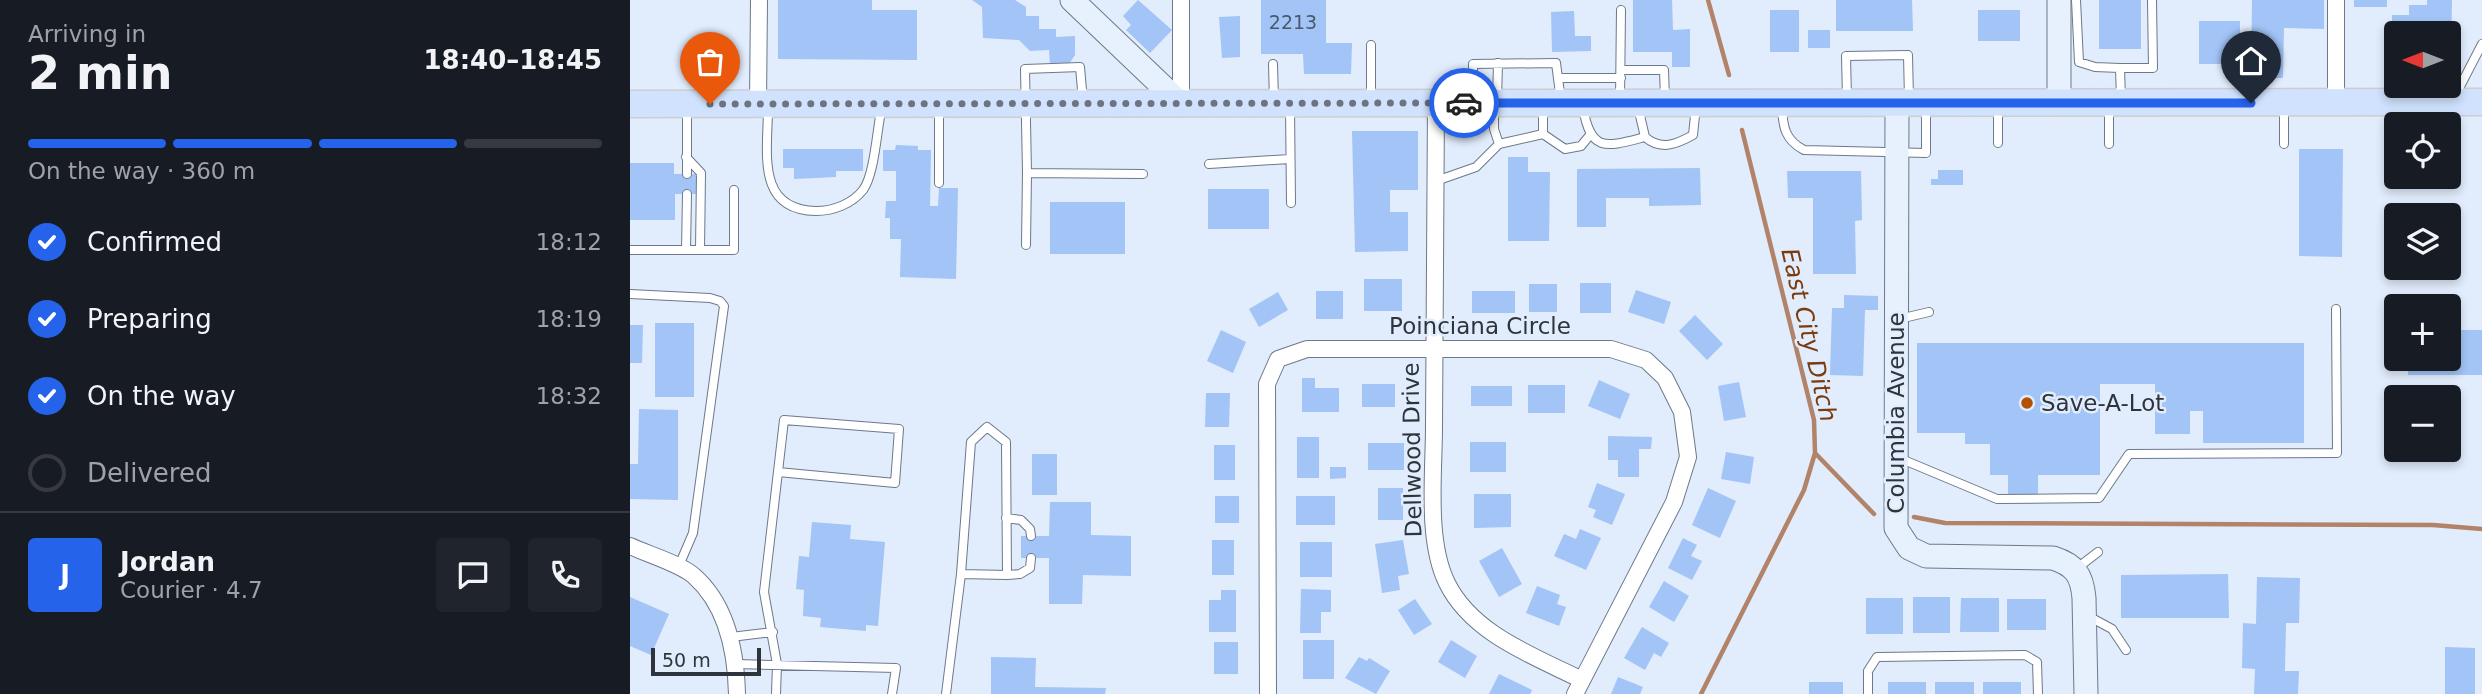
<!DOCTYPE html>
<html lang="en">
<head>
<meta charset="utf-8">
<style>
	body { margin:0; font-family:"DejaVu Sans",sans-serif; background:#20242c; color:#f1f3f6; height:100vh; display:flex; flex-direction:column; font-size:26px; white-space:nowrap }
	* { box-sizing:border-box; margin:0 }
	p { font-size:23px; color:#9ea1a6 }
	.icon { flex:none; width:38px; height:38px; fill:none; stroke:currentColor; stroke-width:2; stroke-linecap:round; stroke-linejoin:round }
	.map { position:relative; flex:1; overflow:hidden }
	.drawer { display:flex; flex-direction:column; background:#171b24; width:630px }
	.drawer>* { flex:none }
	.needle { width:46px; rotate:270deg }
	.tools { position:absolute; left:1754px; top:21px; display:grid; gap:14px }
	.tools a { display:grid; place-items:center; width:77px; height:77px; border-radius:7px; background:#171b24; box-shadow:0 4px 10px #0003; font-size:35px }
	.scale { position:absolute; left:21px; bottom:18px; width:110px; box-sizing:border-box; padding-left:7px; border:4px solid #2e343b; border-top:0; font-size:19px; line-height:24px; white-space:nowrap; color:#2e343b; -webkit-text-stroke:5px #e1ecfc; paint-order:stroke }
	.pin { position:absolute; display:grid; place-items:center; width:60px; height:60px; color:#fff; margin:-72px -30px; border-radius:50% 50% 50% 0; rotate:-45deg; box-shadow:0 0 7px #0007 }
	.pin .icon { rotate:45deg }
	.courier { position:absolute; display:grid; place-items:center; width:70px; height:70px; margin:-35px; border:5px solid #2563eb; border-radius:50%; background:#fff; color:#222; box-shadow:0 2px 9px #0007 }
	.overview em { font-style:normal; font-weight:600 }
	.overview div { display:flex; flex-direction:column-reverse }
	.overview { display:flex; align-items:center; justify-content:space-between; height:119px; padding:0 28px }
	h1 { font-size:46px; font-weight:600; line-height:52px }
	.bar { display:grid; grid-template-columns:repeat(4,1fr); gap:10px 7px; align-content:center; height:84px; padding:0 28px }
	.bar i { height:9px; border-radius:5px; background:#363941 }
	.bar .active { background:#2563eb }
	.bar p { grid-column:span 4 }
	.line { display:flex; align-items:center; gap:18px; padding:0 28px; border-top:2px solid #363941 }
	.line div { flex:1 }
	.round { display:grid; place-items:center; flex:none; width:74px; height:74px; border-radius:7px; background:#20242c }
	ol { padding:0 28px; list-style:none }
	li { display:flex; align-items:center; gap:21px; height:77px }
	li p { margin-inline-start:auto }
	li .icon { padding:7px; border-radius:50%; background:#2563eb; color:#fff; stroke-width:4 }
	li:last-child { color:#9ea1a6 }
	li i { width:38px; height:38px; border:4px solid #363941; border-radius:50% }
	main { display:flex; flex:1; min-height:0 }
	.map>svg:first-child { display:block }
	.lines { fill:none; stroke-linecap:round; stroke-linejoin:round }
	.stream { stroke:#b28369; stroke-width:4.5 }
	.building { fill:#a2c4f6 }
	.lane-casing { stroke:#6c798a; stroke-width:10 }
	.street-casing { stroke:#6c798a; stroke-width:18 }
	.secondary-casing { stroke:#6c798a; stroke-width:25 }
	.primary-casing { stroke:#cdced0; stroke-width:29 }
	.lane { stroke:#fff; stroke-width:8 }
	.street { stroke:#fff; stroke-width:16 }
	.secondary { stroke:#e7f1fe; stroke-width:23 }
	.primary { stroke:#d0e2fd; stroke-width:26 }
	.done { stroke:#6d747f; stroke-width:7; stroke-dasharray:0 12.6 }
	.route { stroke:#2563eb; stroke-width:9 }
	.poi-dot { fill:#b15200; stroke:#e1ecfc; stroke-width:2.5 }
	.labels { text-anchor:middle; stroke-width:5; stroke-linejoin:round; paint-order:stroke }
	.number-label { font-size:19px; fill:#4b586a }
	.street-label { font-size:23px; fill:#2e343b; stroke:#e1ecfc }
	.poi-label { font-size:23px; fill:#2e343b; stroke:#e1ecfc; text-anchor:start }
	.water-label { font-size:24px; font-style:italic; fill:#7a3b0e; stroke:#e1ecfc }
</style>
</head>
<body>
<main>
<section class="drawer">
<div class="overview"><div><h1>2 min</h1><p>Arriving in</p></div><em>18:40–18:45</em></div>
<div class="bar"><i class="active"></i><i class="active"></i><i class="active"></i><i></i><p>On the way · 360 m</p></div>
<ol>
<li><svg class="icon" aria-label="check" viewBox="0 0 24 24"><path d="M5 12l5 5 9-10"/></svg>Confirmed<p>18:12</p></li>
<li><svg class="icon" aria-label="check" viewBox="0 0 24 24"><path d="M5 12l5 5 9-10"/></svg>Preparing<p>18:19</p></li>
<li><svg class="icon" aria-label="check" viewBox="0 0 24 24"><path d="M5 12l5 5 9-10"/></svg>On the way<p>18:32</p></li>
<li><i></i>Delivered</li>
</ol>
<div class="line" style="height:126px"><b class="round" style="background:#2563eb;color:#fff">J</b><div><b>Jordan</b><p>Courier · 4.7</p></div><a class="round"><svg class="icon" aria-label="chat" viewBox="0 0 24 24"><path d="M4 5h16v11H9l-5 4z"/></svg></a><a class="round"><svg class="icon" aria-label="phone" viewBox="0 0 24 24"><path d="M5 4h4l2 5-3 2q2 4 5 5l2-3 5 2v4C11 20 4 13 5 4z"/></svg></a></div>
</section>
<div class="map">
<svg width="1852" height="694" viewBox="0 0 1852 694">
	<rect width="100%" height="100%" fill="#e1ecfc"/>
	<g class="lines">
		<path class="stream" d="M1078 0 1099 75
			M1185 453 1244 514
			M1284 517 1315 523 1803 525 1852 529
			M1071 694 1174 490 1185 453 1184 420 1112 130"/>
	</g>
	<path class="building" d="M148 0H242V10H287V60L148 59Z
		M342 0H385L396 7V16H409V29H426V37L445 36V55L439 64 420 65 419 50 400 51 389 40 353 38 352 7Z
		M508 0 542 30 520 53 496 30 501 25 493 16Z
		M631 0H696V43H722L721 74H674L673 54H631Z
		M1003 0H1042L1043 30 1060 29V67H1042V52H1003Z
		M1206 0H1282L1283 31H1206Z
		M1469 0H1511V49H1469Z
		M1622 0H1694V29L1654 28 1653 78H1621Z
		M1724 0H1757V7H1724Z
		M1797 0H1822L1821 50H1818V33H1766V60H1762V15H1779V5H1797Z
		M1140 10H1169V52H1140Z
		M1348 10H1390V41H1348Z
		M944 11 945 36H961V51L922 52 921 12Z
		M610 16V57L592 58 589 17Z
		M1569 21H1610V64H1569Z
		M1178 30H1200V48H1178Z
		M722 131H788V190H760V212H778V251L725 252Z
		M266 145 288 146V150H301L300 206H308L309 188H328L326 279 270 277 271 239H260V218H255L256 201H266V171H253V150H265Z
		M153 149H233V171H206V177L164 179V168H153Z
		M1669 149H1713L1712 257 1669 256Z
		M1762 150H1766V177H1817V180L1762 182Z
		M878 157H898V172H920L919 241H878Z
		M0 163H44V174H68V194H45V220H0Z
		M1070 168 1071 205 1019 206V198H976V227H947V169Z
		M1308 170H1333V185H1301V179H1308Z
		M1157 171H1231L1232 220 1225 221 1226 274H1183V198H1158Z
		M578 189H639V229H578Z
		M420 202H495V254H420Z
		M734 279H772V311H734Z
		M950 283H981V313H950Z
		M899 284H927V312H899Z
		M1006 290 1041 302 1034 324 998 312Z
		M686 291H713V319H686Z
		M842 291H885V313H842Z
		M648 292 658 310 629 327 619 309Z
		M1214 295 1248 296V310H1235L1233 376 1200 375 1202 308H1214Z
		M1065 315 1093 344 1077 360 1049 331Z
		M25 323H64V397H25Z
		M0 325H13L12 363H0Z
		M591 330 616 342 603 373 577 361Z
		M1818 330H1852V375H1778V359H1818Z
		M1287 343H1674V443H1573V411H1560V434H1525V384H1470V475H1408V494H1378V475H1360V444H1335V433H1287Z
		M672 378H685V388H709V412H672Z
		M969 380 1000 394 990 419 958 406Z
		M1109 382 1116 417 1094 421 1088 386Z
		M732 384H765V407H732Z
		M898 385H935V413H898Z
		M841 386H882V406H841Z
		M576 393H600L599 427H575Z
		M9 409 48 410V500L0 499V464H8Z
		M978 436 1022 437 1021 449H1009V477H988V460H978Z
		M667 437H689V478H667Z
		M840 442H876V472H840Z
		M738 443H774V470H738Z
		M584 445H605V480H584Z
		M1096 452 1124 457 1120 484 1091 479Z
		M402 454H427V495H402Z
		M700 467H716V478L700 479Z
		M967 483 995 494 982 525 963 517 966 510 958 507Z
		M748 488H773V520H748Z
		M1078 488 1106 501 1090 538 1062 525Z
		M844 494H881V527L844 528Z
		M585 496H609V523H585Z
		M666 496H705V525H666Z
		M420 502H461V535L501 536V576L453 575 452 604H419V558H391V536H419Z
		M182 522 221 525 220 539 255 542 248 626 236 625V631L190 627 191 618 173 616 174 590 166 589 169 556 179 557Z
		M950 529 971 538 956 570 924 556 934 534 946 539Z
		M1053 538 1067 545 1061 556 1072 561 1062 580 1038 568Z
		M582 540H604V575H582Z
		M773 540 779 574 768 576 770 590 752 593 745 544Z
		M670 542H702V577H670Z
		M872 548 892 584 869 597 849 561Z
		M1598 574 1599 618H1491V575Z
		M1627 577 1670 578 1669 623H1656L1655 671H1669L1668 694H1624L1625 669 1612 668 1613 623 1626 624Z
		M1034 581 1059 596 1044 622 1019 607Z
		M907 586 930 595 927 604 936 607 929 626 896 613Z
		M671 589 701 590V612H691V633H670Z
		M591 590H606V632H579V600H591Z
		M0 597 39 614 21 655 0 646Z
		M1283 597H1320V633H1283Z
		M1236 598H1273V634H1236Z
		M1331 598H1369V632H1330Z
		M785 599 802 624 784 635 768 610Z
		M1377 599H1416V630H1377Z
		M1012 627 1039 643 1031 657 1024 653 1015 670 994 658Z
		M673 640H704V679H673Z
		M821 640 847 656 835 678 808 662Z
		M584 642H608V674H584Z
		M1815 647 1845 648V694H1815Z
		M361 657 406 658 405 687 476 688 475 694H361Z
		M729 657 737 661 739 658 760 671 746 694 715 678Z
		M869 674 902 690 900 694H859Z
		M988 677 1013 687 1010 694H981Z
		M1179 682H1213V694H1179Z
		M1258 682H1296V694H1258Z
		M1305 682H1344V694H1305Z
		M1353 682H1391V694H1353Z"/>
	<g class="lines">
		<g class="lane-casing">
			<path id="lane" d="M1446 0 1449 62 1465 67 1490 68
				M741 45V100
				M643 64 644 101
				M991 70H1034L1035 100
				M930 78H991
				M1217 98 1216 56 1278 55 1279 99
				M1824 98 1852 44
				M843 100V64L926 63 931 101
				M867 100 868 63
				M990 100 991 10
				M1491 100 1490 68H1523L1522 0
				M453 101 450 67 395 69 397 173 513 174
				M864 106V129L869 144
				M913 106V134L935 149 951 146 960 135
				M57 107V174
				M138 107C138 151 125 210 186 211 203 211 222 204 233 190 245 174 247 127 252 106
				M660 107 661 203
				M1008 107 1015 137C1031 151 1047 144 1063 135L1066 106
				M953 108C961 153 976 147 1015 137
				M1152 108C1153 127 1155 140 1174 150L1296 153V105
				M1368 108V143
				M1479 144V105
				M1654 144V105
				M56 157 71 173 70 250
				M579 164 660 159
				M806 181 846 167 869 144 913 134
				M309 183V106
				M396 245 397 173
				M0 250H104V190
				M56 250 57 194
				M0 294 80 298 90 301 94 306 63 533 48 568
				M1269 319 1299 312
				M1269 458 1367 499 1469 498 1499 454 1707 453 1706 309
				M376 518 391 520 400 529 401 536
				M1446 569 1468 552
				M377 575 390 574 400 568 401 558
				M1458 616 1482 629 1496 650
				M101 637 143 632
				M106 664 266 668 262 694
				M146 694 147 664 134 592 154 420 269 429 265 483 148 472
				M316 694 331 574 377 575 376 442 357 427 341 442 331 574
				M1238 694V671L1247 657 1395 655 1407 662 1408 694"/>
		</g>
		<g class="street-casing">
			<path id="street" d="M551 0V104
				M1706 0V103
				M806 103C805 210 804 318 804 426 804 473 796 541 817 583 842 634 904 656 952 680
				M128 104 129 0
				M0 546C17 554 51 564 64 576 97 605 106 652 107 694
				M638 694 637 384 648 359 677 349H981L1016 360 1035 378 1052 412 1058 457 1044 502 945 694"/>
		</g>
		<g class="secondary-casing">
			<path id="secondary" d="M442 0 551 104
				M1267 102 1266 528 1279 548 1296 556 1423 558C1445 565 1452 575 1454 598L1456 694
				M1429 102V0"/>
		</g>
		<g class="primary-casing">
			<path id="primary" d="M0 104 1852 102"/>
		</g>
		<use href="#lane" class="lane"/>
		<use href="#street" class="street"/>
		<use href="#secondary" class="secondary"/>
		<use href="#primary" class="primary"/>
	</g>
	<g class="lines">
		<path class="done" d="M80 104 834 103"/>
		<path class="route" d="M834 103H1621"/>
	</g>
	<circle class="poi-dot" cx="1397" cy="403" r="7"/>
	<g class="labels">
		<g class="number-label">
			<text x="663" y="29">2213</text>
		</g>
		<g class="street-label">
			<text x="850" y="334">Poinciana Circle</text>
			<text transform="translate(1266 413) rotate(-90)" y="8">Columbia Avenue</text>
			<text transform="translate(782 450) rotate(-91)" y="8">Dellwood Drive</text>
		</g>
		<g class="poi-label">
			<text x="1411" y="411">Save-A-Lot</text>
		</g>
		<g class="water-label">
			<text transform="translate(1179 335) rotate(77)" y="8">East City Ditch</text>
		</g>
	</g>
</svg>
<div class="tools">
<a><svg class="needle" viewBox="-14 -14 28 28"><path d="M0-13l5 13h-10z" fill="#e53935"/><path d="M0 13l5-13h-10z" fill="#9ea1a6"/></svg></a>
<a><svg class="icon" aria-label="locate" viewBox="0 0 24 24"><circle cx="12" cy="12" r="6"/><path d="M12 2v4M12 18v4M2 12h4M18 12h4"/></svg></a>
<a><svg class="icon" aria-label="layers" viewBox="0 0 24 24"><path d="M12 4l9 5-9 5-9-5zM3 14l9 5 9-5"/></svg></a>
<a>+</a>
<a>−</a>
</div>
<div class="scale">50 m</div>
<div class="pin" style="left:80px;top:104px;background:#ea580c"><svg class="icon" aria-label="bag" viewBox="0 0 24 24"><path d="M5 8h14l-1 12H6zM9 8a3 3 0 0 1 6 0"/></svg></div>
<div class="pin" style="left:1621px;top:103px;background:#1f2937"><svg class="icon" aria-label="home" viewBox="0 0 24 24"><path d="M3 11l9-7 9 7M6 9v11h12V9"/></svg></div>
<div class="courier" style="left:834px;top:103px"><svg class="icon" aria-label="car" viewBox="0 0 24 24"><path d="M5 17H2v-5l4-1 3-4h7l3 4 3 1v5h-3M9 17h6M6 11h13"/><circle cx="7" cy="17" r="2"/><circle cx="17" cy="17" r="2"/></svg></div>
</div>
</main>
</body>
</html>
